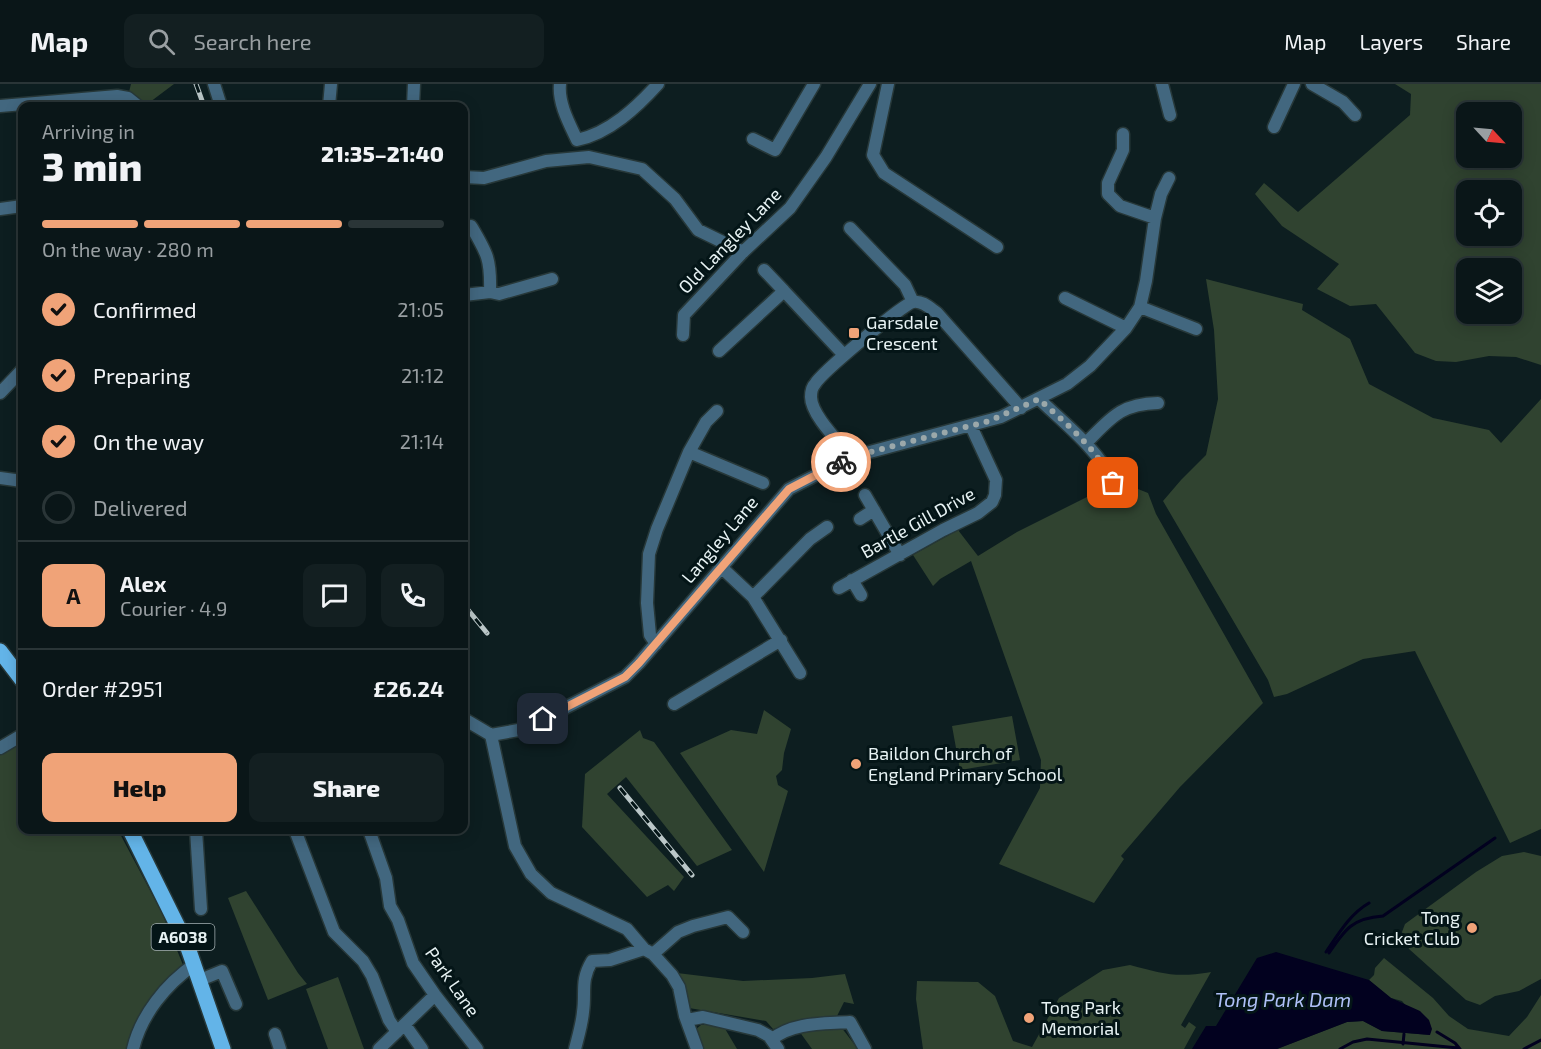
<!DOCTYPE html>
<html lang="en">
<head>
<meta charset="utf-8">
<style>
	body { margin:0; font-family:"Exo 2",sans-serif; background:#131f21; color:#f1f3f6; height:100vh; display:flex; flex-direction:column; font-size:22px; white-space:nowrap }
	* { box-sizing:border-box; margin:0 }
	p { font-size:20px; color:#999fa2 }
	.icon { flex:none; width:33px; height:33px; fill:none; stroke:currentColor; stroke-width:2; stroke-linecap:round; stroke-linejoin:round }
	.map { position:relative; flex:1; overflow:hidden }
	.sheet { position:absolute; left:18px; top:18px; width:450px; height:732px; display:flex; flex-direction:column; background:#0a1618; border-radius:12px; box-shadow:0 3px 15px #0003,0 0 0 2px #2a3537 }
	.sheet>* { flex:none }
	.needle { width:39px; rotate:116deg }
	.buttons { position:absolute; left:1456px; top:18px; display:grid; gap:12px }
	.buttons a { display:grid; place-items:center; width:66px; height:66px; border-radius:12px; background:#0a1618; box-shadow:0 3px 15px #0003,0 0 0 2px #2a3537; font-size:30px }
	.pin { position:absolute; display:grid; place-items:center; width:51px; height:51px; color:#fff; margin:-26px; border-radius:12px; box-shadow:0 3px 9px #0006 }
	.courier { position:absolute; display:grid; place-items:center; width:60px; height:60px; margin:-30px; border:4px solid #f0a378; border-radius:50%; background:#fff; color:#222; box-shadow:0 2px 8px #0007 }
	.summary em { font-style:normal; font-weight:800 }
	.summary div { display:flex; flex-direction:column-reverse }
	.summary { display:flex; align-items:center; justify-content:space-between; height:102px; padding:0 24px }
	h1 { font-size:39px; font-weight:800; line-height:45px }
	.bar { display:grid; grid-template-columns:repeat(4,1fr); gap:9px 6px; align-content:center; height:72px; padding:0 24px }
	.bar i { height:8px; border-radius:4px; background:#2a3537 }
	.bar .on { background:#f0a378 }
	.bar p { grid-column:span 4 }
	.line { display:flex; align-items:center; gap:15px; padding:0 24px; border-top:2px solid #2a3537 }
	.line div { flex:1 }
	.round { display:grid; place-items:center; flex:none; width:63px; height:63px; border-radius:12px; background:#131f21 }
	ol { padding:0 24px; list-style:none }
	li { display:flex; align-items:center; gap:18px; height:66px }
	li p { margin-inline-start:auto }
	li .icon { padding:6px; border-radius:50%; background:#f0a378; color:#111; stroke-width:4 }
	li:last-child { color:#999fa2 }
	li i { width:33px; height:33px; border:3px solid #2a3537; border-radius:50% }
	.primary-button { display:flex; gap:12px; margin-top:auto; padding:12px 24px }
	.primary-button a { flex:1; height:69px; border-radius:12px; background:#f0a378; color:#111; font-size:24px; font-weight:800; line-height:69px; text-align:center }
	.primary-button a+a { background:#131f21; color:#f1f3f6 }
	header { display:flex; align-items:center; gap:36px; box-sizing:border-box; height:84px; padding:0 30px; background:#0a1618; border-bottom:2px solid #2a3537 }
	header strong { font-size:28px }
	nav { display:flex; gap:33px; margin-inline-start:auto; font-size:21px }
	.search { width:420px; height:54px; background:#131f21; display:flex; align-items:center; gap:15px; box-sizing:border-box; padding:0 21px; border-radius:12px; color:#999fa2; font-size:22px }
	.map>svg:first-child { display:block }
	.green { fill:#304330; fill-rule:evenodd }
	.water { fill:#02011f }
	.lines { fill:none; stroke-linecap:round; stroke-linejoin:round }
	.stream { stroke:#02011f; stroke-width:3 }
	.minor-casing { stroke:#273839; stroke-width:15 }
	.major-casing { stroke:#273839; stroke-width:18 }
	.minor { stroke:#42677f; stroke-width:12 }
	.major { stroke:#63b4e8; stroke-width:15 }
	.rail-casing { stroke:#bbc7c8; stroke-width:5 }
	.rail { stroke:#041517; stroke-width:3; stroke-dasharray:9; stroke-linecap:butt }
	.done { stroke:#9ba8aa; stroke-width:6; stroke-dasharray:0 10.8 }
	.route { stroke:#f0a378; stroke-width:8 }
	.poi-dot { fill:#f0a378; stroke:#041517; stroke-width:2 }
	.labels { text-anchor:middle; stroke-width:6; stroke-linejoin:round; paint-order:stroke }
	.shield { fill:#041517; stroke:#a4b0b2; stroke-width:1.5 }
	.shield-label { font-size:16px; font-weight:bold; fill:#e8f3f4 }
	.street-label { font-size:18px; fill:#e8f3f4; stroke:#041517 }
	.poi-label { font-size:18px; fill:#e8f3f4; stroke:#041517; text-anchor:start }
	.water-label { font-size:20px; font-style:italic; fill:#afc0f7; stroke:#041517 }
</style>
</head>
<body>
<header>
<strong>Map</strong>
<div class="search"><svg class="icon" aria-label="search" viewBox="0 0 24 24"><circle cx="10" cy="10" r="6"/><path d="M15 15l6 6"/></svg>Search here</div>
<nav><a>Map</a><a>Layers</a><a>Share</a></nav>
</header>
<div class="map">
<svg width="1541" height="965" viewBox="0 0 1541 965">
	<rect width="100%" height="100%" fill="#0d1e20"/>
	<path class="green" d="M131 0H174L146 21 129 8Z
		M1395 0H1541V281L1516 273 1489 272 1456 278 1436 277 1415 269 1376 220 1350 222 1317 205 1339 180 1282 142 1255 110 1264 99 1298 128 1410 31 1411 10ZM1467 28H1512V74H1467ZM1467 106H1512V152H1467ZM1467 184H1512V230H1467Z
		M1206 195 1303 220 1302 226 1350 255 1369 300 1433 334 1489 346 1501 359 1541 315V745L1510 759 1415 567 1363 575 1287 610 1274 613 1268 596 1163 417 1181 396 1206 371 1218 315 1214 246Z
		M1117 401 1133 403 1148 409 1156 430 1263 619 1180 703 1121 772 1124 775 1094 819 999 780 1040 704 1041 676 971 477 940 495 933 502 913 471 958 446 978 472 1017 448 1105 404 1108 407Z
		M764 626 791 645 784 669 782 686 776 692 778 701 788 707 764 788 680 669 731 646 757 650Z
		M1012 632 1020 676 960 686 952 642Z
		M640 646 643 654 654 658 732 766 697 782 626 693 607 710 684 793 674 807 668 801 647 813 582 743 585 690Z
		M22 654V746H118L162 829 183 881 131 965H0V667Z
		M1524 768 1541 772V895L1519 907 1495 912 1480 921 1466 916 1409 865 1402 848 1405 840 1476 788 1502 772Z
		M246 807 298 889 307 900 268 916 228 814Z
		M1384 874 1433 914 1449 932 1468 945 1509 952 1527 933 1541 911V965H1277L1347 938 1363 937 1382 947 1430 951 1402 917 1391 914 1369 896 1374 891 1375 884Z
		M1130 881C1164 890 1176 894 1211 888L1181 941 1185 944 1189 938 1196 943 1184 965H923L916 915 917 897 978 898 995 912 1013 957 1032 963 1059 914 1103 886Z
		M677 889 743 897 812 894 845 890 854 920 844 918 836 934 773 945 766 937 689 924Z
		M338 893 364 965H328L306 905Z
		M708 939 724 943 737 965H701L695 946 701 941H707Z
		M841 943 858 965H812L799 947Z"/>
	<path class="water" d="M1276 868 1369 896 1391 914 1420 927 1429 936 1432 945 1430 951 1382 947 1363 937 1347 938 1277 965H1192L1206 942H1216L1257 874Z"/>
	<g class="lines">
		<path class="stream" d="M1326 868C1339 849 1350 830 1369 819
			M1329 869C1345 845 1353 834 1383 832L1495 754
			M1437 948 1455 959 1460 965
			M1403 960 1404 950
			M1340 965 1353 958 1367 955 1458 964
			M1524 965 1541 956"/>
		<g class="minor-casing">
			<path id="minor" d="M214 0 221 22
				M560 0C558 19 569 39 577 56 610 49 637 23 658 0
				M888 0 873 71 884 89 997 163
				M1162 0 1170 31
				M1312 0 1343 18 1355 31
				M0 22 117 12 128 14 138 22
				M329 22 331 0
				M413 22 414 0
				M1274 43 1294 0
				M1123 50V66L1108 99V110L1120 122 1155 134
				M753 55 775 66 814 0
				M464 93 484 94 546 77 589 73 642 85 675 115 698 146 743 168
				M0 125 22 122
				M471 142C487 169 491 175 490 208
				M850 144 905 201 913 218
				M764 186 784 207
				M464 211 490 208 499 210 552 195
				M1065 214 1126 244
				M1140 223 1196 245
				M683 251 684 231 743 168 790 124 826 73 870 0
				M719 267 784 207 844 271
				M0 309 22 286
				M1039 315C1065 340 1098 365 1114 399
				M1086 359C1111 334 1120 320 1158 319
				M689 368 763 399
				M851 373C840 359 811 331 811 313 811 309 812 303 815 300 821 289 903 220 913 218 922 216 930 224 937 229L1021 324
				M0 394 22 397
				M865 411 900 471
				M860 435 874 426
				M721 483 753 513 800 589
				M852 496 861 511
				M839 504 943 446 978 429 992 418 995 411 996 396 971 342
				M753 513 810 455 827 443
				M656 560 650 551 647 519 649 470 657 445 689 368 706 338 717 327
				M674 620 781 556
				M464 635 491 651 524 645 625 593 639 579 789 405 851 373 1001 333 1067 300 1090 282 1126 244 1140 223 1146 197 1155 134 1161 110 1169 94
				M491 651 515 762 531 790 551 809 627 845 644 865 653 870 672 891 679 903 685 932 697 965
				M0 664 22 651
				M196 746 201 825
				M295 746 334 848 363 877 372 892 389 936 397 948
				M369 746 386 794 390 822 398 836 413 879 435 911 477 965
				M653 870 678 848 693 842 728 833 743 848
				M200 896 222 887 236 920
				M687 936 703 933 758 946 769 952 778 965
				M405 941 422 965
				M275 950 280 965
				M772 955C794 938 822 940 850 938L865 965
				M133 965C141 931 166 900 195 880
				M379 965 435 911
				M575 965C578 953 582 940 583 928 586 908 580 897 592 877L610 876 644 865"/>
		</g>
		<g class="major-casing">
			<path id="major" d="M0 567 22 596
				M130 746 187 861 223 965"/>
		</g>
		<use href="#minor" class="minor"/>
		<use href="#major" class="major"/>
		<g class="rail-casing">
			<path id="rail" d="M196 0 204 22
				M464 521 487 549
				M620 704 692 791"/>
		</g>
		<use href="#rail" class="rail"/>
	</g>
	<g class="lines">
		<path class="done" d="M841 378 851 373 989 337 1039 315C1065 339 1098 365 1113 399"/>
		<path class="route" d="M543 635 625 593 639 579 789 405 841 378"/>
	</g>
	<g class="poi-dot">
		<rect x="848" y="243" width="12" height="12" rx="3"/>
		<circle cx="856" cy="680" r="6"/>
		<circle cx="1472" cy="844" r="6"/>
		<circle cx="1029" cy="934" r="6"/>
	</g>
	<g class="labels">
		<rect class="shield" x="151.5" y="840" width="63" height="26" rx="4.5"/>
		<g class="shield-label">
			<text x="183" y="859">A6038</text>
		</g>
		<g class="street-label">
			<text transform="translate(730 157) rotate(-46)" y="6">Old Langley Lane</text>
			<text transform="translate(918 439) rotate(-29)" y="6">Bartle Gill Drive</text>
			<text transform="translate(720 456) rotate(-50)" y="6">Langley Lane</text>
			<text transform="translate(452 898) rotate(55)" y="6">Park Lane</text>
		</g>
		<g class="poi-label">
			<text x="866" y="245">Garsdale<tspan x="866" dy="21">Crescent</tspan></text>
			<text x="868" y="676">Baildon Church of<tspan x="868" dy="21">England Primary School</tspan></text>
			<text x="1460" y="840" text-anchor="end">Tong<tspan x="1460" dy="21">Cricket Club</tspan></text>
			<text x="1041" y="930">Tong Park<tspan x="1041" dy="21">Memorial</tspan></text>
		</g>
		<g class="water-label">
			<text x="1283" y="923">Tong Park Dam</text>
		</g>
	</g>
</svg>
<div class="buttons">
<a><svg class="needle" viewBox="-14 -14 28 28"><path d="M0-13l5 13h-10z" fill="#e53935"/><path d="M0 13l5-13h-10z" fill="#999fa2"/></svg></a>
<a><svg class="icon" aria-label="locate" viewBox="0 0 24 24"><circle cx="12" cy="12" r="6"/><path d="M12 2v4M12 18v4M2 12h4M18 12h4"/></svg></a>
<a><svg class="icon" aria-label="layers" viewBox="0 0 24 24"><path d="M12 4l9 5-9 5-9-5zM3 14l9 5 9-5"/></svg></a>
</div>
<div class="pin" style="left:1113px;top:399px;background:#ea580c"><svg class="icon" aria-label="bag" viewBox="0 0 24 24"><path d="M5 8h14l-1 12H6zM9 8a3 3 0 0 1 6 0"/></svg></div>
<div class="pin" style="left:543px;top:635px;background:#1f2937"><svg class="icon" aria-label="home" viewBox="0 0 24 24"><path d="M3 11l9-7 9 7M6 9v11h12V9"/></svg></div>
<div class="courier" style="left:841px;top:378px"><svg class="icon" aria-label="bike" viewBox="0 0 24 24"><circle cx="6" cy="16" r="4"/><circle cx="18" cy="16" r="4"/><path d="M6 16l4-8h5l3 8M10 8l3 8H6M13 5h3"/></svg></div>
<section class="sheet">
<div class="summary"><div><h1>3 min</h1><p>Arriving in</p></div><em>21:35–21:40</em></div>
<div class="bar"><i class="on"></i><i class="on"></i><i class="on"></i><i></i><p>On the way · 280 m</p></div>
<ol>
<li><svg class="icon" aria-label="check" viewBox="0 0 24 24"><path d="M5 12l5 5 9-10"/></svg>Confirmed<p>21:05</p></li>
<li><svg class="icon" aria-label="check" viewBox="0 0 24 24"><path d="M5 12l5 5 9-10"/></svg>Preparing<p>21:12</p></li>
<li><svg class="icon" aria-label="check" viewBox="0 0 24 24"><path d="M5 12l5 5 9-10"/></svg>On the way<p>21:14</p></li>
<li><i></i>Delivered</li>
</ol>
<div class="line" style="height:108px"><b class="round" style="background:#f0a378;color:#111">A</b><div><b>Alex</b><p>Courier · 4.9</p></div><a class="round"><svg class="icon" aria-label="chat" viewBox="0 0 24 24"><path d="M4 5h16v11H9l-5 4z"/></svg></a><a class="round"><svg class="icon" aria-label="phone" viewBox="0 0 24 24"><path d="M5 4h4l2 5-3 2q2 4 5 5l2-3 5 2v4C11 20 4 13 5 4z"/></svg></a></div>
<div class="line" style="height:78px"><div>Order #2951</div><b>£26.24</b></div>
<div class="primary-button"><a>Help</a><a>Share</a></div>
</section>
</div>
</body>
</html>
